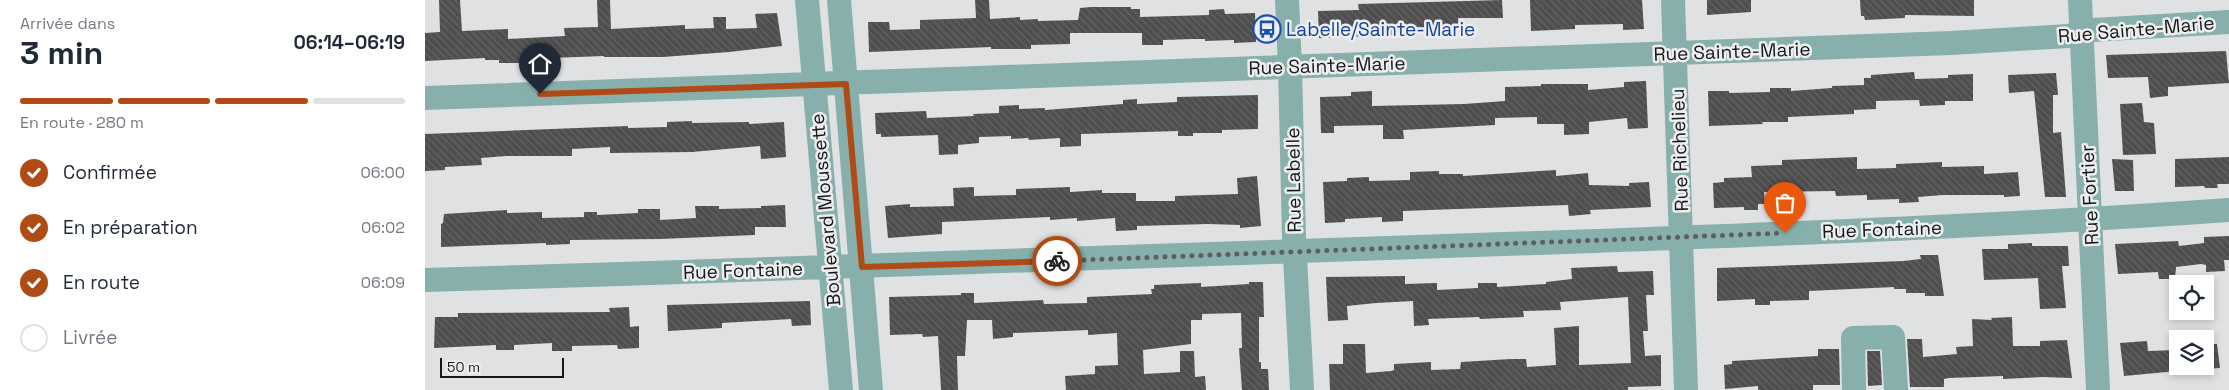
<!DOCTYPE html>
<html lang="fr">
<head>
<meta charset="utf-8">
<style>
	body { margin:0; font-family:"Space Grotesk",sans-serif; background:#f2f2f3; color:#1f2937; height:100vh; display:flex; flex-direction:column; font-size:19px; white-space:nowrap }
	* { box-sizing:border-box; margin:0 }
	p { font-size:16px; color:#747a83 }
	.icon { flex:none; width:28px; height:28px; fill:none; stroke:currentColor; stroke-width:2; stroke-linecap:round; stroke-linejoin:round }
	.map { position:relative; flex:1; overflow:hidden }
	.drawer { display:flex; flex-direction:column; background:#fff; width:425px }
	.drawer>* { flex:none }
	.fabs { position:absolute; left:1744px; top:275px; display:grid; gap:10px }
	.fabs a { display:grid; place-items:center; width:45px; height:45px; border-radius:0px; background:#fff; box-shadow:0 2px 8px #0003; font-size:25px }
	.scale { position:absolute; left:15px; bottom:12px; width:124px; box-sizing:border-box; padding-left:5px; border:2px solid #171718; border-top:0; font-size:14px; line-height:18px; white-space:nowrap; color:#171718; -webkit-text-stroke:4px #edeef0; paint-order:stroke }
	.pin { position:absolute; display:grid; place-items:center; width:42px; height:42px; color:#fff; margin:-51px -21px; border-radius:50% 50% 50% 0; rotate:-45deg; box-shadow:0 0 5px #0007 }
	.pin .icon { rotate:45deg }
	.courier { position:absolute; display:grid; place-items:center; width:50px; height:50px; margin:-25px; border:4px solid #af4c15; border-radius:50%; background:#fff; color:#222; box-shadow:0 1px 6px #0007 }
	.headline em { font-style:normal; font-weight:700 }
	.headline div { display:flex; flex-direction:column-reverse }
	.headline { display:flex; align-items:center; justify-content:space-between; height:85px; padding:0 20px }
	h1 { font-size:32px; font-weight:700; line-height:38px }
	.bar { display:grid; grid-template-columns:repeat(4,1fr); gap:8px 5px; align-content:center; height:60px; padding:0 20px }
	.bar i { height:6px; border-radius:4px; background:#e0e1e3 }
	.bar .selected { background:#af4c15 }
	.bar p { grid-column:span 4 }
	ol { padding:0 20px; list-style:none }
	li { display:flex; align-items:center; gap:15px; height:55px }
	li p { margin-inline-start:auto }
	li .icon { padding:5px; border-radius:50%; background:#af4c15; color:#fff; stroke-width:4 }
	li:last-child { color:#747a83 }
	li i { width:28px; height:28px; border:2px solid #e0e1e3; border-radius:50% }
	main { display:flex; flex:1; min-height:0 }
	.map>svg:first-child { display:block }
	.building { fill:url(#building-back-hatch) }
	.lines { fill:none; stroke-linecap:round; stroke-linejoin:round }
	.minor { stroke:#87afab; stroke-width:24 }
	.done { stroke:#5d5e5f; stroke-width:5; stroke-dasharray:0 9 }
	.route { stroke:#af4c15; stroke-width:6 }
	.labels { text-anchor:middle; stroke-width:5; stroke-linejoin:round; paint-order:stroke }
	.transit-label { font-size:19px; fill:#164399; stroke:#edeef0; text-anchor:start }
	.street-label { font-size:19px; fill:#171718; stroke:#edeef0 }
</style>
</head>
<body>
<main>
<section class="drawer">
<div class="headline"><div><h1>3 min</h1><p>Arrivée dans</p></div><em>06:14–06:19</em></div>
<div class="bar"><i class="selected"></i><i class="selected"></i><i class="selected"></i><i></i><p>En route · 280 m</p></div>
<ol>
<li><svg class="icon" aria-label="check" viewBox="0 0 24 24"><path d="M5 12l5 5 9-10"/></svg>Confirmée<p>06:00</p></li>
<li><svg class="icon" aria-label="check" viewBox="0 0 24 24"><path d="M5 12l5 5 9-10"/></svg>En préparation<p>06:02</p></li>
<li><svg class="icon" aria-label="check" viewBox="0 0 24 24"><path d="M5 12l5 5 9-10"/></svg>En route<p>06:09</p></li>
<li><i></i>Livrée</li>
</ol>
</section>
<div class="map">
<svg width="1804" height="390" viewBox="0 0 1804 390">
	<defs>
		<pattern id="building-back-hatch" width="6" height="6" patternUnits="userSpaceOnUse" patternTransform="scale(1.25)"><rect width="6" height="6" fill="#4f4e4e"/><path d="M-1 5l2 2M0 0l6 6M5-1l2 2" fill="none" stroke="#646364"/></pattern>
	</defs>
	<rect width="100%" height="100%" fill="#e0e1e2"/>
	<path class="building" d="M14 0H35L37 31 83 29V39L140 36 139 28 173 27 172 0H185L186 29 260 25V29L289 28 288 17H301V29L332 28 330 14 352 13 357 46 304 52 238 57H179V56L98 59V63H74V60H60V58L0 61V33L15 32Z
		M550 0H564L565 19 595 17V20L613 19V21L653 20 655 8 666 7H706V9H715V17L784 15V10L799 9 800 14 830 13 831 42 809 43V40L780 41V39H768L738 40V45H717V33H645V44L606 45V49H566V47L444 52 443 22H464L465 30 495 29V20L551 18Z
		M1077 0 1078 18H1033L1034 30 971 33V35L894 38 893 11 934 10 933 4Z
		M1105 0H1217L1219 29 1198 30V24L1150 25V29L1106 31Z
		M1282 0H1326V12L1282 15Z
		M1435 0H1549V16L1480 15V18L1440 20 1439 16H1436Z
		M1801 51 1804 83 1743 87V96L1725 98 1723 77 1683 78 1681 55Z
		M1489 72 1490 79 1523 78V75L1548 74V101H1520V105L1495 106 1494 100 1451 101V109L1429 110V114L1363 117V122H1337L1338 124 1284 126 1283 91H1304V93L1345 92V88H1366V91L1407 88V86L1439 85V78H1446V75Z
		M1631 73 1633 95H1628V133L1636 132 1641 197H1620L1609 91 1584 93 1583 75Z
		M1221 81 1223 128 1203 129 1202 118 1164 122V134L1139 135V124H1112V117L1070 118V125L978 130 979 139H958V125L909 126V133H896L895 97 926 96V92L947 91V106L1039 104 1080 101V87L1116 86V84H1163V90L1199 87V82Z
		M833 95V129L797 130V133H768V136H753V131L656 134V146L635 147V138L604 140 603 138 586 139V136L554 137V143L533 145V154L514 155 513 135 456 137V134H451L450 113 501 111 502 118 549 116 548 114 574 113V106L594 105V109L620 108V110L698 104V100L712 99V104L752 102V97Z
		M1717 103 1719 122 1729 123 1731 154 1698 155 1695 104Z
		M267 121V123L324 122V124L359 122 361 157 336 159 335 146 267 152 185 153V147L147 149V156H81L56 158 57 165 20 167V170L0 171V134L203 126V128L242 127V122Z
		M1432 157V169L1471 168V164L1517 162V167L1559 166V174L1593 172 1595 196 1579 197V195H1518L1493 197 1494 202 1474 203V199L1442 200V195L1411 196 1410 191 1339 192 1340 204H1333V210H1319V207L1289 208 1288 183 1299 182V178L1327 177 1326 166 1357 165V160Z
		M1804 157V184H1792L1793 188H1780L1779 186 1750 187V159Z
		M1687 159 1708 160 1709 191H1690Z
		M1131 170V176L1163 173 1164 185 1204 186V183L1224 182 1226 207 1165 210 1166 214 1144 216 1143 205 978 211V221L957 222V217L920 219V222L900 223 898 182 922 181V178L944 177V181L985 180V172L1014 171V174H1038V176Z
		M832 176 836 226 815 228V225L783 224 712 226V230L691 231 690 218 652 221V218L625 220V217L517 222V234L463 238 460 206 485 204V207L529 206 528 188 549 187V196L591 195V189L645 187V192L677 190V193H711V201H750V196L813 194 812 178Z
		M360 205 361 227H330V235L235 239 145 240V244L121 245V243L16 247V224L18 223 19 214 82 210V213L117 212V218L159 217V212H172V215L213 213V209H235V220L271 218 270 206H294V209L336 208V206Z
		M1804 236V260H1799L1800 271 1781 272V265L1776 264 1751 267 1750 279H1734L1733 272 1693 274 1690 244 1753 241 1754 246 1779 243V237Z
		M1607 243V246H1643L1644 266H1637L1641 308 1615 309 1613 278 1559 280 1557 249H1583V244Z
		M1495 255H1513L1519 296H1500V293H1481V289H1469V287L1384 291V300L1345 301V305H1330V299L1292 301V268L1478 261 1496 259Z
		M1192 266 1193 272 1228 271 1229 295H1221L1223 331H1218L1220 356 1236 355V386L1203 387V390H905L904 364H918V344H940L941 373 966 371 969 370V364L1006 362V370L1035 369 1036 362 1086 359H1101L1102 367 1131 365 1129 328 1154 326V365L1206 363 1203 297 1135 302 1136 310 1098 311 1099 317 1055 319 1054 317 1003 319 1004 325 989 326 988 301 951 303 922 306 923 320 903 321 901 277 980 276V284L1012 283V290L1053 288V283H1072V287L1121 284V282L1147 279 1146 268Z
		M824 282H838L839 317H834V362H836V369H843L844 390H817L814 348H817L816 313 777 314V320H766V344L718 350 719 374 755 372V351H769L770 377 780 376 781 390H641L640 376 670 374V366L693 365 692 333 663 335V330L588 333V337L568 339 567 320H542L540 356H532L533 390H516L513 336 498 337 497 334 465 335 464 297 536 295V293H549V303L618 300 619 304 662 303V297L727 294 726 289H729V285L776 283V287L824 284Z
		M385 301 386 325 367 326 366 319 297 323V328L243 331 242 305Z
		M204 307 205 327 214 326V348L193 349 192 345 147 346V351H127V343L89 345V350H71V345L9 348 10 317H33V313L185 312 184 308Z
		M1587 317 1588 346H1615V341L1642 340 1647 378 1618 377 1578 379V376L1524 378 1519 379V387H1485L1482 339H1497L1498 357 1532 354 1531 347 1548 346 1547 319 1567 320 1566 318Z
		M1722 341 1723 351 1752 350V371L1699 376 1695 343Z
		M1780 344H1792L1795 368 1780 369Z
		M1393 349H1414L1415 385H1388V390H1333V386L1300 389 1299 365 1307 364V361L1393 356Z
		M1442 351H1455L1457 385 1443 386Z"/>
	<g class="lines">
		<path class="minor" d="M382 0 416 390
			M414 0 446 390
			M862 0 865 66 869 238 877 390
			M1248 0 1261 390
			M1655 0 1673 390
			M0 98 1526 43 1643 36 1668 30 1804 22
			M0 280C390 268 780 257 1170 241 1381 233 1593 225 1804 210
			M1429 390 1428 338 1468 337 1471 390"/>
	</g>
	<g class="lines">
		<path class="done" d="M632 261 1360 233"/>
		<path class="route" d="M115 94 421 84 437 267 632 261"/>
	</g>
	<defs>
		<g id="bus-ring" transform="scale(1.4375)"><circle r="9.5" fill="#edeef0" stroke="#1a4fb4" stroke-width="1.5"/><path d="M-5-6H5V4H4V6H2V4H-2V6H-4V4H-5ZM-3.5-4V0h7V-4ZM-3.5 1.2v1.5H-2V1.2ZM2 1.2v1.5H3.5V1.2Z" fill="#1a4fb4"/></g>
	</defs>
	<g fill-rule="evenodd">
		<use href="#bus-ring" x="842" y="29"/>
	</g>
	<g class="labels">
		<g class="transit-label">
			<text x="861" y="36">Labelle/Sainte-Marie</text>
		</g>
		<g class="street-label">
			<text transform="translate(1711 29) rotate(-5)" y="7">Rue Sainte-Marie</text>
			<text transform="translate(1307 51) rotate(-2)" y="7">Rue Sainte-Marie</text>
			<text transform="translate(902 65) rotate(-2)" y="7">Rue Sainte-Marie</text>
			<text transform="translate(1254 150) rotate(-92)" y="7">Rue Richelieu</text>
			<text transform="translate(868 180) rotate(-91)" y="7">Rue Labelle</text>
			<text transform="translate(1664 195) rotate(-93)" y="7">Rue Fortier</text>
			<text transform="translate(400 210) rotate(-95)" y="7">Boulevard Moussette</text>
			<text transform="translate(1457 229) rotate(-2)" y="7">Rue Fontaine</text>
			<text transform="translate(318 270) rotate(-2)" y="7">Rue Fontaine</text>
		</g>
	</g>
</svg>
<div class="fabs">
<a><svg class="icon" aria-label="locate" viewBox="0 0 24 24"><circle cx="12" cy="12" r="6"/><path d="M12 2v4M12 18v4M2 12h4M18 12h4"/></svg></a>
<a><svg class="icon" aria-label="layers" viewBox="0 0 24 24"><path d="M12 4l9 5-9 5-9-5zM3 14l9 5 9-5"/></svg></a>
</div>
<div class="scale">50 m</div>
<div class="pin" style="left:1360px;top:233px;background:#ea580c"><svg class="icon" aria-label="bag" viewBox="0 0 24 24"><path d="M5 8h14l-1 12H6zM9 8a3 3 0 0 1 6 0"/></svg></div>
<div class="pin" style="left:115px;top:94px;background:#1f2937"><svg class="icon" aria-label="home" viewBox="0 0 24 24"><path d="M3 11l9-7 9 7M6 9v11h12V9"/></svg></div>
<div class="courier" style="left:632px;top:261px"><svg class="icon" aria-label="bike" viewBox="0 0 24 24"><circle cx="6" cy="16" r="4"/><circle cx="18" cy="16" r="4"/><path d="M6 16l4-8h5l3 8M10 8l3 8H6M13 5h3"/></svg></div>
</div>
</main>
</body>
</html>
